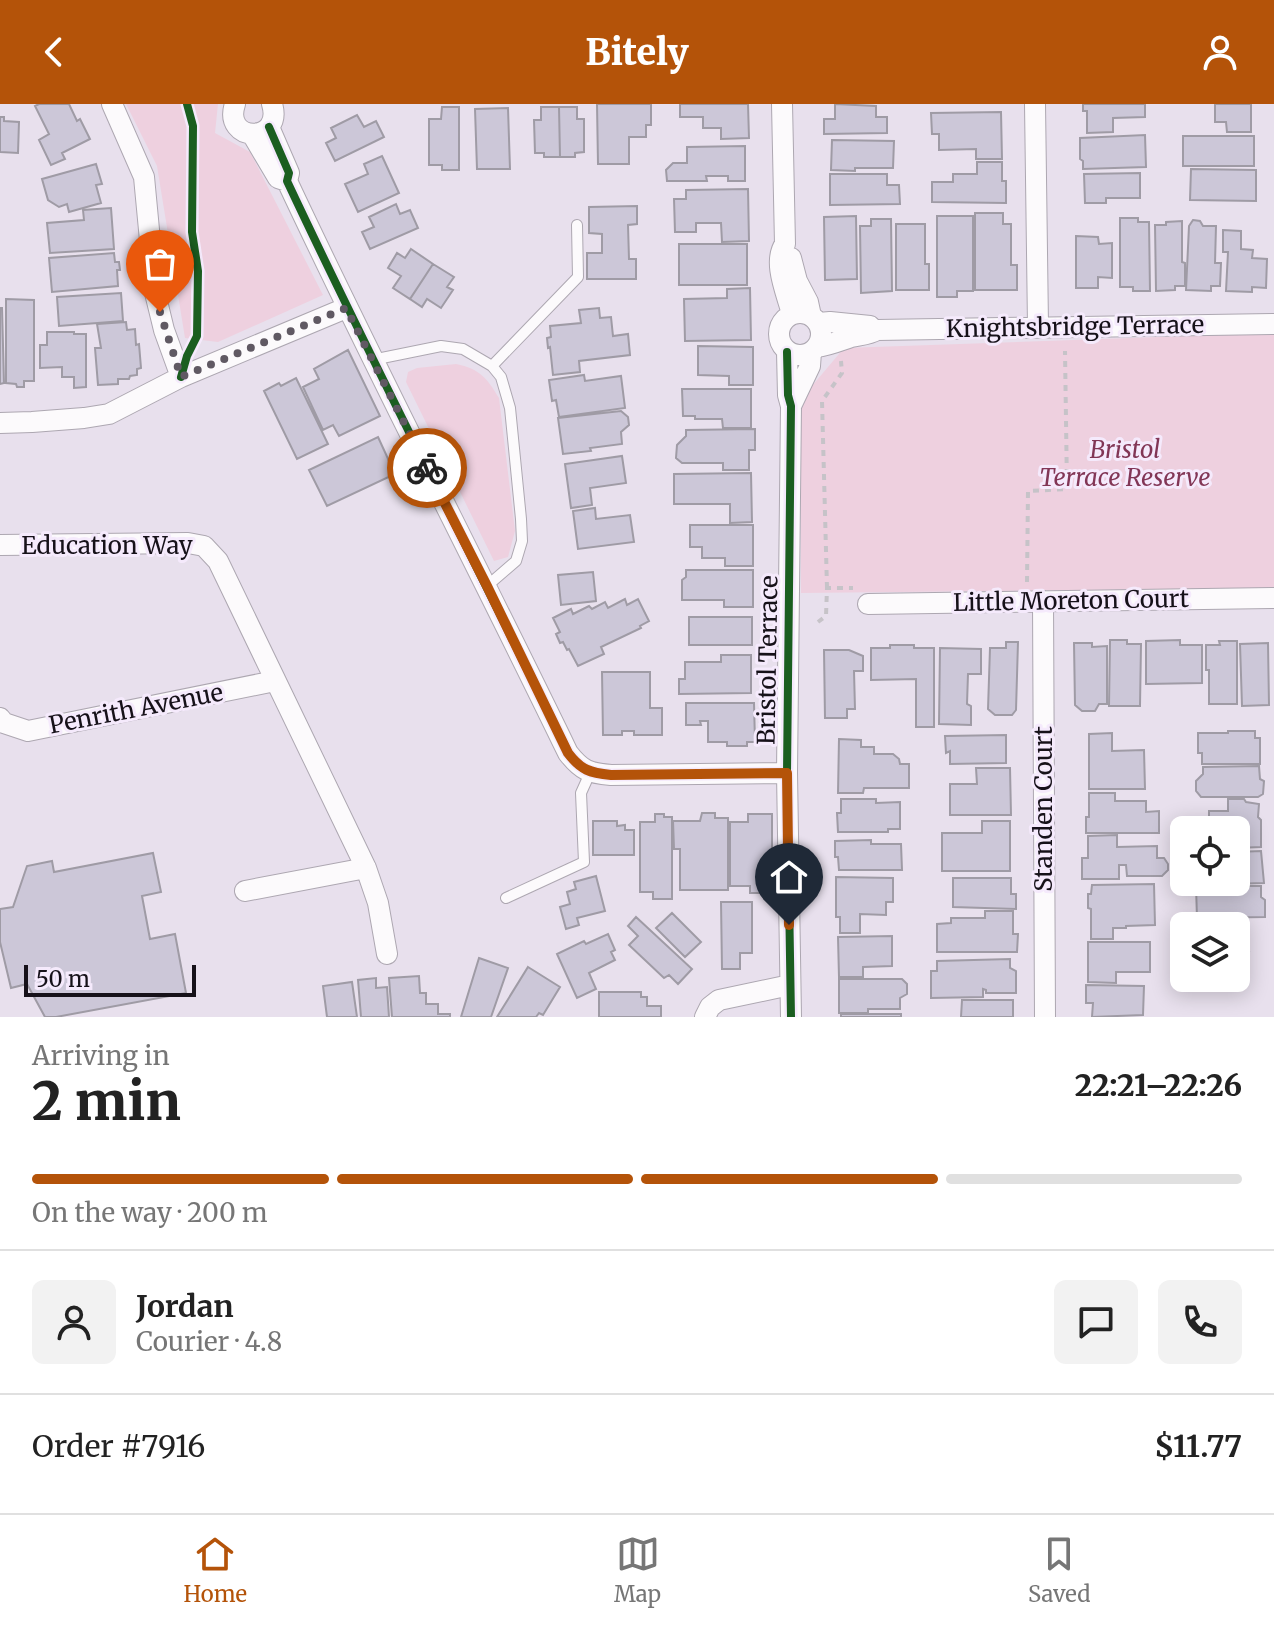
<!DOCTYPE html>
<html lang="en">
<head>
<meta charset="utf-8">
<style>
	body { margin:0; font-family:Merriweather,serif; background:#f2f2f2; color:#222; height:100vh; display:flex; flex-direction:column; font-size:30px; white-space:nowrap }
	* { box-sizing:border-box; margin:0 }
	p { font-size:26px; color:#767676 }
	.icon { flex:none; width:44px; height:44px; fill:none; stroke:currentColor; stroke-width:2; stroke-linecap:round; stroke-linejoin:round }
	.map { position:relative; height:913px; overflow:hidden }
	.sheet { display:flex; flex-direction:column; background:#fff; flex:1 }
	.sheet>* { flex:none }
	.tools { position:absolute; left:1170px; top:712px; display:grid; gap:16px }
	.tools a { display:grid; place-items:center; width:80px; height:80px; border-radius:12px; background:#fff; box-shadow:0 4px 20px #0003; font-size:40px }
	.scale { position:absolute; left:24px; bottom:20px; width:172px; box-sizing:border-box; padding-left:8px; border:4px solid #161119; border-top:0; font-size:22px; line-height:28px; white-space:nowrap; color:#161119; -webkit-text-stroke:6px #f5eafc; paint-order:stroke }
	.pin { position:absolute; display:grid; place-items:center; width:68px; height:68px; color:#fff; margin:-82px -34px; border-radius:50% 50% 50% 0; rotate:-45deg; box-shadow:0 0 8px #0007 }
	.pin .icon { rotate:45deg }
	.courier { position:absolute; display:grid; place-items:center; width:80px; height:80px; margin:-40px; border:6px solid #b45309; border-radius:50%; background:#fff; color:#222; box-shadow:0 2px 10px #0007 }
	.summary em { font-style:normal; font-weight:800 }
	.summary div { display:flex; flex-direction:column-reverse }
	.summary { display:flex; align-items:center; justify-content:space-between; height:136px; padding:0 32px }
	h1 { font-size:52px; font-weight:800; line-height:60px }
	.bar { display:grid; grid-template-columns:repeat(4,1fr); gap:12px 8px; align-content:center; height:96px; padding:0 32px }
	.bar i { height:10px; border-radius:6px; background:#e0e0e0 }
	.bar .current { background:#b45309 }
	.bar p { grid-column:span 4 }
	.line { display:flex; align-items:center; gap:20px; padding:0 32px; border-top:2px solid #e0e0e0 }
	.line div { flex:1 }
	.round { display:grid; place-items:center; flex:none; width:84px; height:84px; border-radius:12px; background:#f2f2f2 }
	header { display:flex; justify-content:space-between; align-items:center; height:104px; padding:0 32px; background:#b45309; color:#fff; font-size:36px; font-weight:800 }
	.tab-bar { display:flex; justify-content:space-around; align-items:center; height:112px; border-top:2px solid #e0e0e0; background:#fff; font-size:22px; color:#767676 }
	.tab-bar a { display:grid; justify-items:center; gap:4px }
	.tab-bar .current { color:#b45309 }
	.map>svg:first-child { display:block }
	.green { fill:#eed0df }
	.building { fill:#ccc7d8; stroke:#9f9ba5; stroke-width:2 }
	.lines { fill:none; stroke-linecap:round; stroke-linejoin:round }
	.service-casing { stroke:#ada7b1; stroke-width:12 }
	.minor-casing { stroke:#ada7b1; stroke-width:22 }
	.path { stroke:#c6c3c8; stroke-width:4; stroke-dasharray:6 6; stroke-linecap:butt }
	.service { stroke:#fcfafc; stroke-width:10 }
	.minor { stroke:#fcfafc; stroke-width:20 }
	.cycleway-casing { stroke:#f5eafc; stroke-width:13 }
	.cycleway { stroke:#1b5e20; stroke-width:8 }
	.done { stroke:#605963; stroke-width:8; stroke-dasharray:0 14.4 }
	.route { stroke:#b45309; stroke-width:10 }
	.labels { text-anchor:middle; stroke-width:6; stroke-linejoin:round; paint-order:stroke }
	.street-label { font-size:24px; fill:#161119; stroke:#f5eafc }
	.park-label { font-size:24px; font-style:italic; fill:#823656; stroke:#f5eafc }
</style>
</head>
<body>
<header><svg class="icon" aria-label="back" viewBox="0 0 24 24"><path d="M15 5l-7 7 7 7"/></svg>Bitely<svg class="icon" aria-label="person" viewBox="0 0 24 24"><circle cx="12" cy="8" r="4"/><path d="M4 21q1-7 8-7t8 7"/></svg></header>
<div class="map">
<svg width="1274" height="913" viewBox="0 0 1274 913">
	<rect width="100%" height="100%" fill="#e8e0ed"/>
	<path class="green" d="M126 0H218L215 29 250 48 323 191 218 238 185 234 157 62Z
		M1274 229V484L801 489V295L844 244Z
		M456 260C480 265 487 274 499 294L515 427 508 453 494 457 406 278 408 268 417 264Z"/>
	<path class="building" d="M39 0H69L77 17 80 15 90 35 62 49 65 55 51 61 39 36 49 30 35 2Z
		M597 0H651V21H646V33H629V60H598Z
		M680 0H748L749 34 721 35V24H703V13H680Z
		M835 0 876 2V13H887V29L824 30V15H835Z
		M1083 0H1145V13L1113 14V28L1087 29V7H1083Z
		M1215 0H1251V28H1227L1226 18H1215Z
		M442 3H459V66H442V61H429V15H441Z
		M541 3H559L560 53H544V49H535L534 16H541Z
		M559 3H577V15H584V48L575 49V53H560Z
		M508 4 510 65H477L475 5Z
		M1001 8 1002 55H976V45L939 46V30H932L931 9Z
		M357 11 364 23 376 17 384 33 335 57 326 39 336 34 331 24Z
		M0 13H4V17L19 18 18 49 0 48Z
		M1145 31 1146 63 1083 65V57L1080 55V34Z
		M1183 32H1254V62H1183Z
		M832 36 894 37 893 64H855V67L831 66Z
		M745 42V77H728V72H706L707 77H667L666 66 673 59H687V43Z
		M382 52 399 89 358 108 345 80 368 70 364 60Z
		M977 58H1002V77H1006V99L932 98V78H953V70H977Z
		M96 60 102 80 96 81 101 99 69 108 67 100 59 103 48 96 42 75Z
		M1191 65 1256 66V97L1190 96Z
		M1140 69V94H1106V99H1085L1084 70Z
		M830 70H887V81H899L900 100 830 101Z
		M748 85 749 137 722 138 721 119H696V128H675L674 95H686V86Z
		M396 100 400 110 410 106 418 124 370 145 362 128 374 123 369 113Z
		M637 102V120L628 121 629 155H636V175H587V149H602V130L589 129V103Z
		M111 104 114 145 50 149 47 119 84 116 83 106Z
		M975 109H1003V120H1011V161H1017V186H975Z
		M856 112 857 175 825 176 824 113Z
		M937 112H973V187H957V193H937Z
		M1120 114H1138V118H1149L1150 187H1133V183H1120Z
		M871 115H891L892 187 861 189 860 122H871Z
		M1193 116 1200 117 1203 122H1216L1215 159H1221L1220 182H1211V187L1186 186 1189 122Z
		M1182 117V158L1185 159V182H1175V186L1156 187 1155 121H1166V118Z
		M896 120H925V160H929V186H896Z
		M1223 126 1241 127V145L1253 146 1252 154 1267 155 1266 184 1252 183V188L1226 187 1228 148H1223Z
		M1076 132 1098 133 1099 140 1112 139V174L1098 173V184H1076Z
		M679 140H747V181H679Z
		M411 145 433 160 410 195 393 184 401 172 388 164 397 149 405 154Z
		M114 149 115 158H119L120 166H117L118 182 52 188 49 154Z
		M433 160 454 173 447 183 453 186 441 204 427 195 422 203 410 195Z
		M750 184 751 236 685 237 684 195 727 194V185Z
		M121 189 123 217 59 222 57 193Z
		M6 195 34 196V277H24V283H17L16 280 6 279Z
		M0 204H2L4 279 0 280Z
		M599 204 600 214 611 213 613 232 628 230 630 251 579 257 580 268 553 271 550 243 548 244 547 234 551 233 550 222 581 219 579 206Z
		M126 218 127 226 135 225 136 241 139 240 141 264 137 265V271L130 272 129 275H118V280L98 281 95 244H101L97 220Z
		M47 228H74V230H86V283L74 284V273H62V263L40 264V241H47Z
		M698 242 753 243V281H729V272L698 271Z
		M348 246 380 312 339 332 333 321 323 326 303 283 319 275 314 265Z
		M584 271 585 277 621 272 625 304 559 313 556 296 552 297 549 276Z
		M296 274 328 340 297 355 264 287 279 279 281 282Z
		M682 285H751V324H723L722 315H695V312H683Z
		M621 307 628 313 629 321 621 328 622 340 590 344 591 347 563 350 558 314Z
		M755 325V346H749V366H723V359H682L676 354 677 341 686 332V326Z
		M378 333 395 370 327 402 309 366Z
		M622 352 626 379 590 384 592 401 571 404 565 360Z
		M751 369 752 418 730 419V400H674V370Z
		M595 404 596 415 630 411 634 438 578 445 573 407Z
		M690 421H753V462H725V454H702V443H690Z
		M686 466H753V503H724V496H682V476L686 473Z
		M593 468 596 497 561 501 558 471Z
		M625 495 627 501 638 495 649 517 640 522 641 524 601 543 604 550 578 562 569 545 567 546 563 538 560 539 556 530 560 528 553 514 571 505 573 510 589 502 592 505 605 498 608 504Z
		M689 513H752V541H689Z
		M1110 536H1127V540H1141L1140 602H1109Z
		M1180 536V541H1202V579L1146 580V537Z
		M1219 537H1237V600H1209V566H1206V541H1220Z
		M1006 538H1018L1016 606 1012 611H995L988 605 990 544H1006Z
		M1074 539H1092V543L1107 542V600H1099L1095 607H1082L1075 601Z
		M1268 539 1269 601 1242 602 1240 540Z
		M890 541H914V544H934V623H916V575L871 576V544H890Z
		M940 544 981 545V570H968L967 600 971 602V621L939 620Z
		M824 546H849L863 552V567H854L855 605H847V614H825Z
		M721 551H751V589L679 590V575H685V558H721Z
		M602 568H650V604H662V631H634V627H622V631H603Z
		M686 599H754L755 638H747V642H727V638H708V617H700L701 621H686Z
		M1228 627H1255V634H1260V660H1202V649H1198V629H1228Z
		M1112 629V647L1144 646 1145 685H1089V630Z
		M1006 631V659L950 660V647L946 649 945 632Z
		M839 635 861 636V643H874V650H893L899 655 900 660H909V684H864L863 689H838Z
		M1259 662 1260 675 1264 677 1263 690 1258 693H1201L1196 687V677L1203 670V663Z
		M976 664H1010L1011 711H950V680H977Z
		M1089 689H1115V697H1146V708L1159 707V729H1086V713H1089Z
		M841 695H876V699L900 698V725H888V728H838L837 709H841Z
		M1228 695H1244L1246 698 1259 700 1258 713 1261 716V743L1236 744V726H1188V714H1209V707H1228Z
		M702 709H715V714H728V786H680V745H674L673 717H700Z
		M655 710H664V713H672V795H653V788H640V718H655Z
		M748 710H772V789H750V782H730V718H748Z
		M593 717H617V722L625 721V726H634V751H593Z
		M982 717H1010V767H942V729H982Z
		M1117 731V743L1157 742V754H1164L1168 760V766L1162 772H1127L1126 761H1119V775H1082V754H1088V732Z
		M871 736V740H901L902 766H839L838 753H835V737Z
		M1261 747 1264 779 1198 781V778H1236V748Z
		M153 749 161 788 142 792 150 835 175 830 186 889 56 913H45L27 880 11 884 0 838V805L13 803 27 762 52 757 54 768Z
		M596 772 605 807 577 814 579 821 566 825 560 803 570 800 567 788 576 785 574 778Z
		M836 773 893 774V798H886V811L860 810V829H840V813H836Z
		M953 774H1011V790H1016V805L953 803Z
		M1154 780 1155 821 1126 822V824H1113V835H1091V805L1088 804V790H1091L1092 781Z
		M1196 782H1261V793L1265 796V813L1197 814Z
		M721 798H752V849H740V865H722Z
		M985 807H1013V830H1018L1017 848H937V820L951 819V814H985Z
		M672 809 701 838 685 853 656 824Z
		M636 813 692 865 678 880 669 871 664 874 629 841 638 832 628 822Z
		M1243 822 1249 847 1243 848 1248 869 1236 872V823Z
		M608 830 615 846 611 848 615 856 589 869 596 885 577 894 557 850 584 837 586 840Z
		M892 832V862L863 863V873H839L838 833Z
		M1088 838H1150V868H1116V879L1088 878Z
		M479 854 508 864 491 913H461Z
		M1010 855V864L1016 867V889H986V886L983 885V893L931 894V867H937V857Z
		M528 863 560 883 543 911 539 909 536 913H497Z
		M419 872 420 889H426V900H438V910H450V913H392L389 874Z
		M376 874V884L387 883 389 913H361L358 876Z
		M839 875H902L907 880V890L900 894V905H868V909H839Z
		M352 878 357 913H327L323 882Z
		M1086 881 1144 882 1143 911 1092 913 1093 899H1086Z
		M599 888H641V893H647V902H661V913H599Z
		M962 896H1013V913H961Z
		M841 910H901V913H841Z"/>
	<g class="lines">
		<g class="service-casing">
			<path id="service" d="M372 256 441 242 463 245 492 262 501 273 510 304 521 415 522 437 516 457 487 482
				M492 262 578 173 577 121
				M506 794 584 758 581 689 590 669"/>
		</g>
		<g class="minor-casing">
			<path id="minor" d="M112 0 144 73 155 189 164 226 181 273
				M235 0C222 39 284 40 272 0
				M782 0 785 140C772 158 787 190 792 210
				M1035 0 1038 222
				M269 23 289 69 287 77C377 269 475 457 568 649 582 667 589 669 611 671L787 669
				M252 30 278 74 287 77
				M791 154 797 177 808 198 811 212
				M779 230a21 21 0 1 1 42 0a21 21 0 1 1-42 0Z
				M819 219 830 218 870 222
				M817 243C830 241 839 237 851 233 860 231 869 231 877 226L1274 220
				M787 248 788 291 791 302 787 669 791 913
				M791 302 810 262 811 248
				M0 319 32 318 84 314 109 310 181 273 346 204
				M0 441 188 439 204 442 218 457 366 764 378 799 387 850
				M1043 497 1045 913
				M868 500 1274 494
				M0 614 4 619 28 627 275 577
				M245 787 366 764
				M705 913 710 903 719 896 790 881"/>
		</g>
		<path class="path" d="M1027 478 1028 387 1067 385 1065 247
			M827 484 822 297 842 269 841 257
			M818 518 826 512 827 484H853"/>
		<use href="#service" class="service"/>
		<use href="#minor" class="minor"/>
		<g class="cycleway-casing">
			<path id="cycleway" d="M269 23 289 69 287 77C377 269 475 457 568 649 582 667 589 669 611 671L787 669
				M787 248 788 291 791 302 787 669 791 913
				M181 273 187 252 197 232 198 167 192 128 193 22 187 0"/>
		</g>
		<use href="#cycleway" class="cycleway"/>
	</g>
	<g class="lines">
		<path class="done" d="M160 208 181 273 346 204 427 364"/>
		<path class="route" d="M427 364 487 482 568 649C581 666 590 669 611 671L787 669 789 821"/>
	</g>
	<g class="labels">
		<g class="street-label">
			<text transform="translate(1075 223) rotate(-1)" y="8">Knightsbridge Terrace</text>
			<text x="107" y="450">Education Way</text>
			<text transform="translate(1071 497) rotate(-1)" y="8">Little Moreton Court</text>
			<text transform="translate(768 556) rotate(-89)" y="8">Bristol Terrace</text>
			<text transform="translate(136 605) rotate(-11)" y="8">Penrith Avenue</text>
			<text transform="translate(1044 705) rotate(-90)" y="8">Standen Court</text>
		</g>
		<g class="park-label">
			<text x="1125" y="354">Bristol<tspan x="1125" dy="28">Terrace Reserve</tspan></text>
		</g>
	</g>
</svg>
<div class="tools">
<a><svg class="icon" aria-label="locate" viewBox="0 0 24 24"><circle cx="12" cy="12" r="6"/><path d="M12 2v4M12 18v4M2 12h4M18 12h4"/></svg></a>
<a><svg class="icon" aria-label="layers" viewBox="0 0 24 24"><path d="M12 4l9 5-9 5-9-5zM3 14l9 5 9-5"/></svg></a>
</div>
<div class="scale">50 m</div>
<div class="pin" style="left:160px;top:208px;background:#ea580c"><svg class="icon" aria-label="bag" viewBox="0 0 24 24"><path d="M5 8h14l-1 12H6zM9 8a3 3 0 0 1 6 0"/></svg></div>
<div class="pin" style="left:789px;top:821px;background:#1f2937"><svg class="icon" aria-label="home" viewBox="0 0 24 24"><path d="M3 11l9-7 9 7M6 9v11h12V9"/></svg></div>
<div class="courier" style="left:427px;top:364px"><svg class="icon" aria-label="bike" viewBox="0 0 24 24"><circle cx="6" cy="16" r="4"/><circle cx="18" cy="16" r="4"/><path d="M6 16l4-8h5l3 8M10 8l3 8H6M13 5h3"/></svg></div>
</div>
<section class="sheet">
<div class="summary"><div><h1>2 min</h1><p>Arriving in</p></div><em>22:21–22:26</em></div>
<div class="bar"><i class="current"></i><i class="current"></i><i class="current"></i><i></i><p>On the way · 200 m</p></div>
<div class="line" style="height:144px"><a class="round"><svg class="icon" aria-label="person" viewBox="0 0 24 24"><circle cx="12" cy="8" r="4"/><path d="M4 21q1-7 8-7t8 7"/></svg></a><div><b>Jordan</b><p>Courier · 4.8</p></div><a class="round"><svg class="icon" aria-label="chat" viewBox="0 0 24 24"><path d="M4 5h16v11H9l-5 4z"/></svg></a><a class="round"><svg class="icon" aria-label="phone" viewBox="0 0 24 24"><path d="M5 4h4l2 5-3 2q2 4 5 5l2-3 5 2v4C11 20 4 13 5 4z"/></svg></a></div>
<div class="line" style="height:104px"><div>Order #7916</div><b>$11.77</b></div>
</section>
<nav class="tab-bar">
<a class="current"><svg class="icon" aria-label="home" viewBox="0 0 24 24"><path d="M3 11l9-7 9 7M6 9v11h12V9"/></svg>Home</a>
<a><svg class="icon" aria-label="map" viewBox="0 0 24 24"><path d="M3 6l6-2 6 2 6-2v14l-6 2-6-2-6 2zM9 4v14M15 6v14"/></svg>Map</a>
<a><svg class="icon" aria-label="saved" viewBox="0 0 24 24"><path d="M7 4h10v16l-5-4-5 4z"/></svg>Saved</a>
</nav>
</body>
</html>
